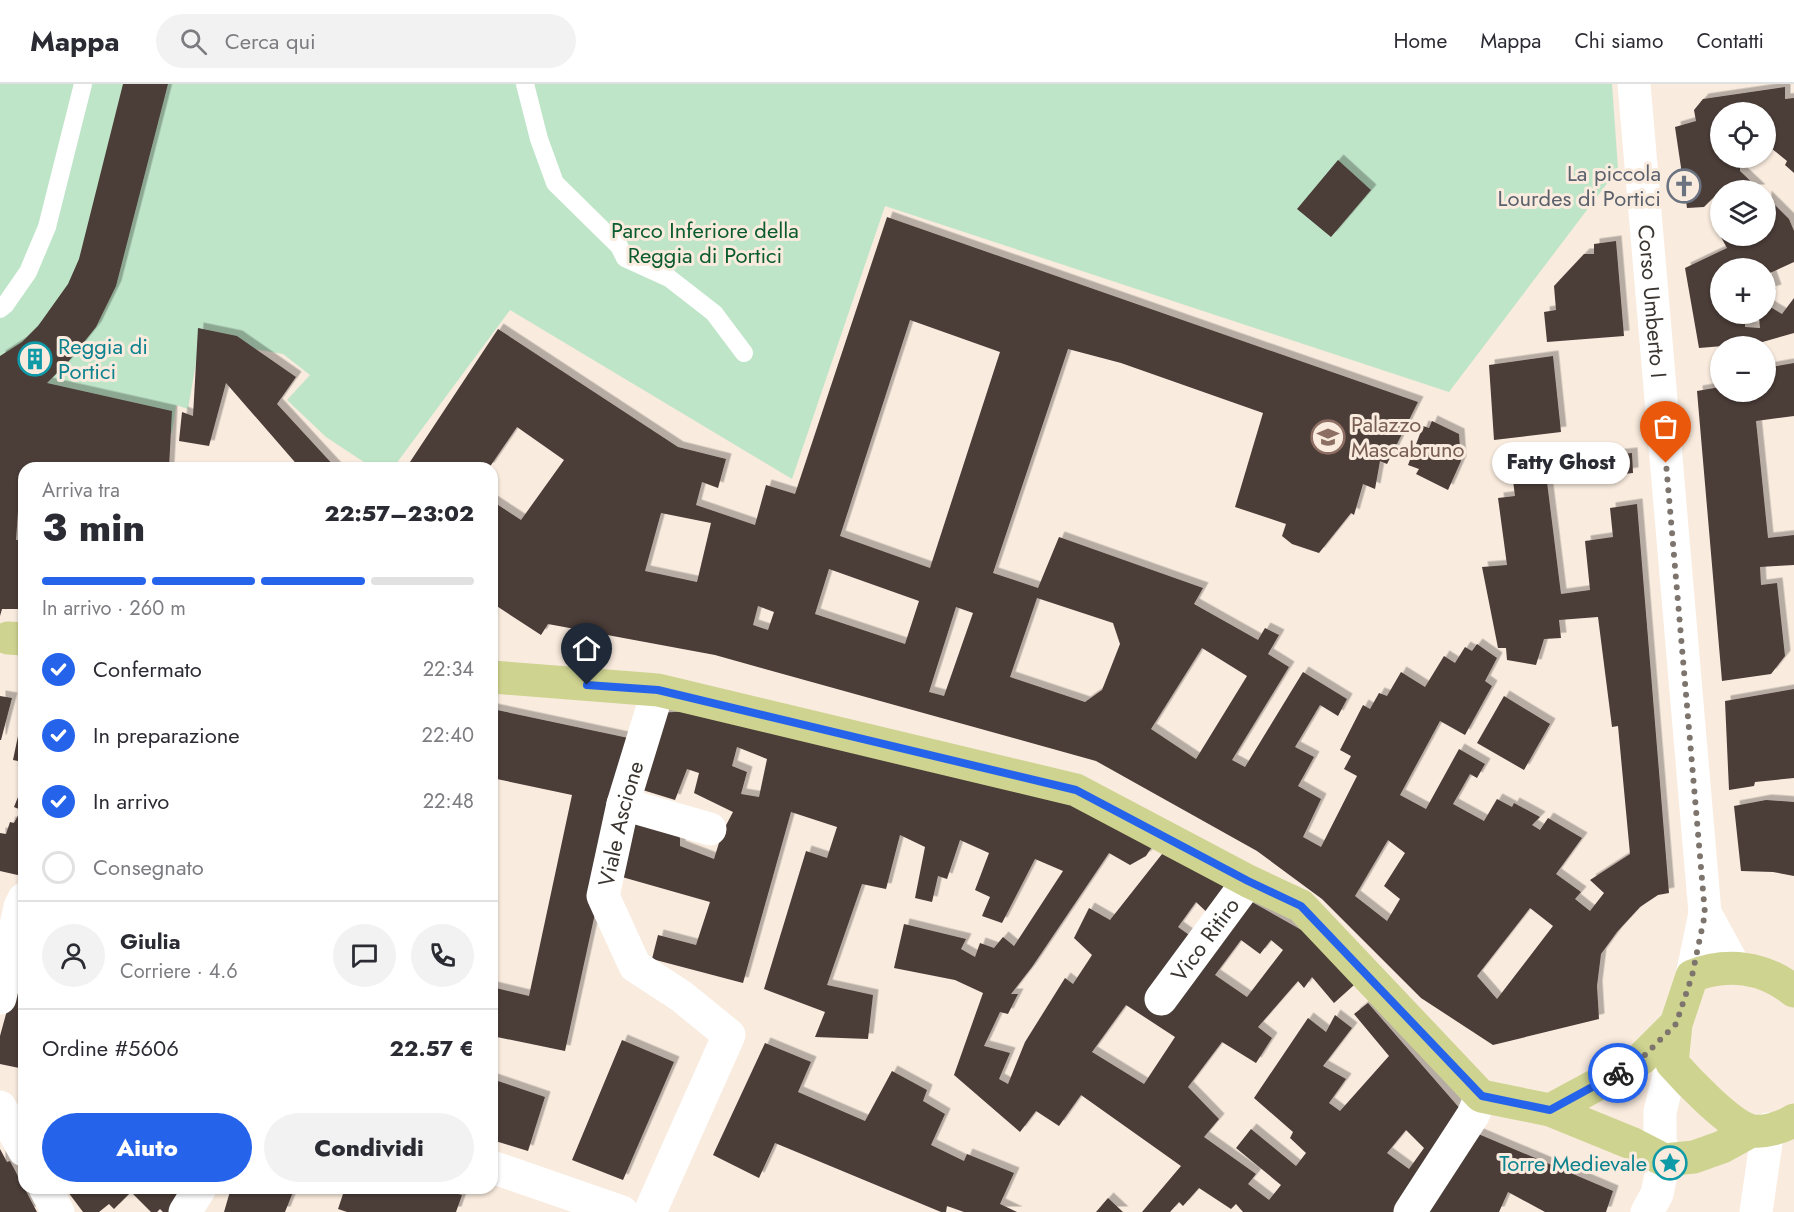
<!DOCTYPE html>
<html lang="it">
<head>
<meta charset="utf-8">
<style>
	body { margin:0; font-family:Jost,sans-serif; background:#f2f2f3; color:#2b2b33; height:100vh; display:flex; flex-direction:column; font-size:22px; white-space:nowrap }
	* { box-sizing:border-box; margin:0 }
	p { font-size:20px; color:#7c7c81 }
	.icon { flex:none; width:33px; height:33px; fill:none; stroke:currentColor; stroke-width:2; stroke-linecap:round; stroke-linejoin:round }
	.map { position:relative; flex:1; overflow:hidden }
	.sheet { position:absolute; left:18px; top:378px; width:480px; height:732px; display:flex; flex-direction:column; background:#fff; border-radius:18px; box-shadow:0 2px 4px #0004 }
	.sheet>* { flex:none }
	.controls { position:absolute; left:1710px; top:18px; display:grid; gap:12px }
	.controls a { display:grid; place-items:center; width:66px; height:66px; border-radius:50%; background:#fff; box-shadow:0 2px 4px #0004; font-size:30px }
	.pin { position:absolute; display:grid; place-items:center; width:51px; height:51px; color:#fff; margin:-62px -26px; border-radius:50% 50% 50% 0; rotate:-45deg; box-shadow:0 0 6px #0007 }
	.pin .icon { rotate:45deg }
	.courier { position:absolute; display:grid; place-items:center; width:60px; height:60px; margin:-30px; border:4px solid #2563eb; border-radius:50%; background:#fff; color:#222; box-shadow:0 2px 8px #0007 }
	.bubble { position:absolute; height:42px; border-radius:21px; background:#fff; box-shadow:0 2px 4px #0004; font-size:20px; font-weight:800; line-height:42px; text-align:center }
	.head em { font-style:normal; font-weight:800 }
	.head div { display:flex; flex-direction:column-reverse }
	.head { display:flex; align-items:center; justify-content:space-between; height:102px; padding:0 24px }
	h1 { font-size:39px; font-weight:800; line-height:45px }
	.bar { display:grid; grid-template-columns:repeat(4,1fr); gap:9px 6px; align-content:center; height:72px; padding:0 24px }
	.bar i { height:8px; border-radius:4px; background:#e1e1e2 }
	.bar .selected { background:#2563eb }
	.bar p { grid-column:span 4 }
	.line { display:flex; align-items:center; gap:15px; padding:0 24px; border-top:2px solid #e1e1e2 }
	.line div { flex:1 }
	.round { display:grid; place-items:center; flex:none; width:63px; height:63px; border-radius:32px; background:#f2f2f3 }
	ol { padding:0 24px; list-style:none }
	li { display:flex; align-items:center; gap:18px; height:66px }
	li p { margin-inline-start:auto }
	li .icon { padding:6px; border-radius:50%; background:#2563eb; color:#fff; stroke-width:4 }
	li:last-child { color:#7c7c81 }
	li i { width:33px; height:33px; border:3px solid #e1e1e2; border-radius:50% }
	.cta { display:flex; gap:12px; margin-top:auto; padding:12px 24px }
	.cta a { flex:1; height:69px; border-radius:36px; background:#2563eb; color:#fff; font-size:24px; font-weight:800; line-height:69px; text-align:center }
	.cta a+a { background:#f2f2f3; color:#2b2b33 }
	header { display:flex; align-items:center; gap:36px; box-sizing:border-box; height:84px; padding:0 30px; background:#fff; border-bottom:2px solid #e1e1e2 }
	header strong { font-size:28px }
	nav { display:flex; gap:33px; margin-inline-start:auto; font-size:21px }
	.search { width:420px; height:54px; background:#f2f2f3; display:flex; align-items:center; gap:15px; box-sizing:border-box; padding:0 21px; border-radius:33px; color:#7c7c81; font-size:22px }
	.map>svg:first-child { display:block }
	.green { fill:#bfe5c8 }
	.building { fill:#4b3c39; fill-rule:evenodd; filter:url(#shadow) }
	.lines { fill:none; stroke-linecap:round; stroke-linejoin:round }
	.lane { stroke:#fff; stroke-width:18 }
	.street { stroke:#fff; stroke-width:33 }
	.secondary { stroke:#fff; stroke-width:33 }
	.primary { stroke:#ced390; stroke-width:33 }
	.done { stroke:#7d756d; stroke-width:6; stroke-dasharray:0 10.8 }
	.route { stroke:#2563eb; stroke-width:8 }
	.labels { text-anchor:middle; stroke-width:6; stroke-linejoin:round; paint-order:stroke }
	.worship-label { font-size:22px; fill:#5b616d; stroke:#f9ebde; text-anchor:end }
	.park-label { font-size:22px; fill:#0a5b2e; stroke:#f9ebde }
	.street-label { font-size:22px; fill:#3a3530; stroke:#f9ebde }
	.culture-label { font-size:22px; fill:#0d838f; stroke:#f9ebde; text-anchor:start }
	.education-label { font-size:22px; fill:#785e54; stroke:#f9ebde; text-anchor:start }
</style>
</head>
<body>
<header>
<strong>Mappa</strong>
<div class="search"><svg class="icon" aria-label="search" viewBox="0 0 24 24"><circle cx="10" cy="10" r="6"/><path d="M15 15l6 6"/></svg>Cerca qui</div>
<nav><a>Home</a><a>Mappa</a><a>Chi siamo</a><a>Contatti</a></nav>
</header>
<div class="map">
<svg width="1794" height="1128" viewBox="0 0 1794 1128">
	<defs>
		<filter id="shadow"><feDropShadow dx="5.5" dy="-5.5" stdDeviation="0" flood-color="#0004"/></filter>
	</defs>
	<rect width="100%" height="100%" fill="#f9ebde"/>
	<path class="green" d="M0 0H1612L1618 85 1449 308 885 122 792 395 510 226 393 384H373L326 353 287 316 310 291 283 270 200 256 188 325 176 321 172 349 6 339 0 378Z"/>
	<path class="building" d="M123 0H168L116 202 96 243 68 278 47 299 172 327 169 384H24V413H19L16 456H24V525H2L0 532V272L22 258 38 242 68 200 79 175Z
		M1785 3V15L1794 14V89L1785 81 1787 77 1766 60V28H1720V74H1740V87L1760 106H1731L1726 101 1704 123 1687 124 1675 43 1696 37 1694 26 1703 15Z
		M1338 76 1371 106 1331 153 1297 125Z
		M1766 112 1789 135 1794 147V178L1770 189 1776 206 1766 209V184H1720V230H1745V243L1760 244 1759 234 1762 230H1766L1767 221 1782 230 1794 214V249L1759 259 1699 264 1685 184 1727 164 1721 153 1723 152H1766Z
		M887 133 1418 318 1387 380 1380 377 1375 405 1363 400 1354 431 1351 429 1319 469 1292 460 1282 452 1286 440 1235 423 1263 329 1121 279 1068 265 993 489 1038 504 1059 453 1203 504 1194 520 1258 556 1265 544 1279 551 1268 570 1289 583 1232 676 1245 683 1303 588 1347 615 1338 632 1320 621 1295 663 1314 673 1298 702 1321 715 1303 753 1321 763 1357 692 1344 685 1351 672 1340 666 1363 621 1370 625 1379 609 1387 612 1401 588 1425 603 1444 572 1455 579 1465 563 1472 567 1477 560 1497 574 1485 597 1492 602 1465 651 1440 637 1400 711 1426 725 1459 665 1485 680 1477 694 1470 690 1453 720 1484 737 1497 715 1512 723 1514 719 1540 733 1532 741 1540 746 1548 734 1582 754 1556 790 1581 808 1575 815 1590 827 1604 809 1590 796 1630 770 1618 642 1612 643 1598 533 1559 536 1561 554 1544 555 1536 581 1507 576 1506 564H1498L1482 483 1507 481 1498 414 1515 412 1511 381 1632 369 1633 389 1547 398 1561 510 1590 506 1585 457 1613 453 1610 424 1637 420 1669 809 1658 811 1640 823 1617 848 1601 870 1597 902 1599 935 1493 961 1421 914 1322 815 1257 767 1096 677 715 571 548 540 541 551 492 519V417L521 436 564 376 517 343 489 384H406L498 245 678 363 726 375 718 404 702 398 696 421 755 441 766 401 795 410ZM910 236 1000 268 930 484 840 452ZM661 429 711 439 697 498 645 487ZM829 485 919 517 905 560 815 530ZM1037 514 1113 539 1120 560 1102 606 1085 618 1010 593ZM758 522 774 528 768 546 753 541ZM956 523 973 529 944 612 929 608ZM1202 564 1247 592 1196 675 1151 645ZM1388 756 1405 769 1384 802 1400 815 1387 837 1355 812ZM1530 824 1553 842 1497 915 1477 892Z
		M1616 157 1624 252 1547 258 1544 228 1556 226 1554 202 1584 170H1594V160Z
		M198 244 237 252 296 293 277 320 336 384H300L226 299 209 362 179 357 182 328 193 332Z
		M1553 272 1561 348 1494 356 1489 281Z
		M1794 279V332L1756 337 1768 454 1794 451V481L1760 483 1761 501 1777 499 1785 572 1771 590 1722 597 1697 307 1720 303V308H1766V284Z
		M1432 337 1459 350 1461 377 1448 406 1416 390 1419 385 1408 381 1423 342 1429 344Z
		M1794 605V694L1755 698 1754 702 1729 706 1725 617Z
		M0 612 12 614 1 656H0Z
		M1504 612 1550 640 1524 686 1477 659Z
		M492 625 633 655 565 967 492 952V903L529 912 572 711 492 694Z
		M718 626 1101 729 1155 758 1146 772 1130 781 1109 769 1032 883 1011 910H1018L1008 930 1000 928 984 962 1010 969 999 995 1008 1000 1025 958 1065 894 1073 900 1092 871 1074 854 1089 824 1110 836 1166 765 1232 803 1213 834 1196 818 1178 843 1192 853 1252 818 1305 848 1354 901 1334 919 1312 893 1304 904 1298 897 1258 943 1272 954 1256 979 1222 958 1188 1003 1219 1035 1204 1053 1256 1090 1248 1100 1269 1116 1281 1101 1236 1064 1251 1045 1296 1082 1306 1069 1290 1054 1293 1048 1254 1014 1308 934 1326 948 1335 931 1352 944 1323 982 1346 995 1329 1019 1340 1027 1389 972 1354 930 1368 919 1462 1027 1397 1128H1243L1236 1120 1231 1125 1199 1104 1183 1122 1179 1118 1170 1128H1142L1181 1082 1081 1011 1059 1042 1036 1027 1020 1048 954 991 983 909 955 896 894 884 904 840 966 855 961 865 975 873 980 859 994 864 1003 853 1014 862 1063 787 1035 775 1002 839 982 832 990 813 975 806 989 769 960 756 947 795 938 792 932 818 915 814 925 763 900 751 886 805 862 800 827 901 873 911 868 955 815 953 825 928 764 905 806 767 827 774 837 743 791 728 743 899 652 875 658 851 696 861 710 818 615 791 627 739 672 743 680 754V762L714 775 722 749 733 728 694 709 699 689 687 685 675 716 633 703 653 629ZM737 663 767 675 759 713 741 710 747 688 732 682ZM1241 856 1260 870 1271 856 1283 866 1247 913 1215 891ZM1126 921 1175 953 1144 1000 1092 968ZM1406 1046 1424 1064 1409 1085 1387 1069Z
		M23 628H24V706L20 703 23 694 18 677 13 676Z
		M18 713 24 717V786L22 792 0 787V749L6 750 10 738 14 739 21 726 14 723Z
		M1766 716 1794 718V792L1773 788 1741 787 1734 722Z
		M23 868H24V985L0 980V952Z
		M622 956 674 978 623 1096 572 1076Z
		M765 959 811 978 798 1008 865 1037 892 987 927 1006 923 1017 945 1030 931 1061 964 1077 967 1070 1014 1089 1000 1120 1017 1128H964L947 1122 946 1128H941L775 1059 759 1094 713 1071Z
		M492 995 545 1013 528 1067 492 1056Z
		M1476 1049 1613 1107 1606 1128H1545L1508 1108 1499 1128H1425Z
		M0 1065 7 1078 10 1077 37 1128H0Z
		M65 1104H194L178 1128H163L160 1125 157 1128H151L131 1108 114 1125 109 1120 99 1128H83Z
		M231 1104 237 1106 282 1104 293 1108 285 1128H224Z
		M345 1104H443V1106L462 1111 456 1128H347L338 1125Z
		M1108 1114 1123 1128H1096Z"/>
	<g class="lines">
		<path class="lane" d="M525 0 539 55 555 99 619 162 625 174 669 194 714 229 744 269
			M0 225 5 221 28 188 47 143 83 0"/>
		<g class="street">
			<path id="s1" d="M1634 0 1705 829 1692 892"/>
			<path d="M623 720 710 745"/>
			<path d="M1705 829 1735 884"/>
			<path d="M0 914 20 823 24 815"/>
			<path id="s2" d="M1161 915 1248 797"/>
			<path d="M0 1023 24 1066"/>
			<path d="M492 1083 622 1128"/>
			<path d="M45 1104 58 1128"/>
			<path d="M185 1128 200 1104"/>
			<path id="s3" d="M650 1128 729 951 681 912 635 882 603 812 623 720 658 606"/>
			<path d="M1410 1128 1473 1031 1481 1012"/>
			<path d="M1756 1128 1768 1045"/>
		</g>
		<path class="secondary" d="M1647 1128 1657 1110 1664 1076 1660 1055V1028L1672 979"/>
		<path class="primary" d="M8 554 24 555
			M492 593 658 606 1076 706 1248 797 1301 822 1481 1012 1550 1026 1631 1059 1664 1076 1694 1073 1722 1063 1751 1047
			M1794 907C1764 883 1727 878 1692 892L1676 940 1672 979C1687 996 1728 1039 1749 1046 1762 1050 1784 1043 1794 1036
			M1550 1026 1615 991 1642 974 1676 940"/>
	</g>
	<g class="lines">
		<path class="done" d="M1618 989 1642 974 1676 940 1692 892 1705 830 1666 379"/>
		<path class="route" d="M587 601 658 606 1076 706 1248 797 1301 822 1482 1012 1550 1026 1618 989"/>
	</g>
	<defs>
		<g id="church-ring" transform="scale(1.725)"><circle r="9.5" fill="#f9ebde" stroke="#6b7280" stroke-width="1.5"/><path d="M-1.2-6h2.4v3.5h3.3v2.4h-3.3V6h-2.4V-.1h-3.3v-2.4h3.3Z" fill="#6b7280"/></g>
		<g id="building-ring" transform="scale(1.725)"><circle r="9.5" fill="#f9ebde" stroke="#0f9aa8" stroke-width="1.5"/><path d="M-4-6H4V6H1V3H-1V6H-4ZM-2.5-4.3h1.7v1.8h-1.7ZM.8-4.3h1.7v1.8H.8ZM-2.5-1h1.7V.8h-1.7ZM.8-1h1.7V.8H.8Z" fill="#0f9aa8"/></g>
		<g id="university-ring" transform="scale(1.725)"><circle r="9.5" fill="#f9ebde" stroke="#8d6e63" stroke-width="1.5"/><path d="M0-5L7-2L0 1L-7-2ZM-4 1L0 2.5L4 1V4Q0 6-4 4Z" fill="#8d6e63"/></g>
		<g id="sight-ring" transform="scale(1.725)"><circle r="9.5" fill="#f9ebde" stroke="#0f9aa8" stroke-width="1.5"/><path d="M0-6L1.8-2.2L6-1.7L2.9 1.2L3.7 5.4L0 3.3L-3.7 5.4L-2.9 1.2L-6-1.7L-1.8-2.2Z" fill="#0f9aa8"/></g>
	</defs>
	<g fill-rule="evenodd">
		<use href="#church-ring" x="1684" y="102"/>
		<use href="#building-ring" x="35" y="275"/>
		<use href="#university-ring" x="1328" y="353"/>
		<use href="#sight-ring" x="1670" y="1079"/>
	</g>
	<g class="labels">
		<g class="worship-label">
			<text x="1661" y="97">La piccola<tspan x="1661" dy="25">Lourdes di Portici</tspan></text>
		</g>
		<g class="park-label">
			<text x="705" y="154">Parco Inferiore della<tspan x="705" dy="25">Reggia di Portici</tspan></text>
		</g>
		<g class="street-label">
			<text dy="8" stroke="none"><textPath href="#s1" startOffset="218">Corso Umberto I</textPath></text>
			<text dy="8" stroke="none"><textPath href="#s3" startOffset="462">Viale Ascione</textPath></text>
			<text dy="8" stroke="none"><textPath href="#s2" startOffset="74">Vico Ritiro</textPath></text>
		</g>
		<g class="culture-label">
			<text x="58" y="270">Reggia di<tspan x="58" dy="25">Portici</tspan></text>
			<text x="1647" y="1087" text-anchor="end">Torre Medievale</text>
		</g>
		<g class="education-label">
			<text x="1351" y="348">Palazzo<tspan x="1351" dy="25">Mascabruno</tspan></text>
		</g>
	</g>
</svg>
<div class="controls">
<a><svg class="icon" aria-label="locate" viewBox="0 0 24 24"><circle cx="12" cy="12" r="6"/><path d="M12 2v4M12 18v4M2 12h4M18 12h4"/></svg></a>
<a><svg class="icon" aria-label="layers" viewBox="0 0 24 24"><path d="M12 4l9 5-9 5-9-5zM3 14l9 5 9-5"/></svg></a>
<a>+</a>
<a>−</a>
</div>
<div class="pin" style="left:1666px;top:379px;background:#ea580c"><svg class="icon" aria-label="bag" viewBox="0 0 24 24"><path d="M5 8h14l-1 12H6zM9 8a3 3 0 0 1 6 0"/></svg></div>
<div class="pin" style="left:587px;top:601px;background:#1f2937"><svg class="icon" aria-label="home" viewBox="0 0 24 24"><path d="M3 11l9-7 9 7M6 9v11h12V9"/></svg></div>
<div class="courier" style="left:1618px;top:989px"><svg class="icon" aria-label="bike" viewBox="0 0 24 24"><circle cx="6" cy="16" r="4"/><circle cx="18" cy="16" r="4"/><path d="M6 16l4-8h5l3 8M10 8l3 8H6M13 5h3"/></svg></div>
<div class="bubble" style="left:1492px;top:358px;width:138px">Fatty Ghost</div>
<section class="sheet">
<div class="head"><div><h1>3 min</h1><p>Arriva tra</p></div><em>22:57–23:02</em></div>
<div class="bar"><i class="selected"></i><i class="selected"></i><i class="selected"></i><i></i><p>In arrivo · 260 m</p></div>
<ol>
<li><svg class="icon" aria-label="check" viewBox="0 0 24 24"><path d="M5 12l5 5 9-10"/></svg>Confermato<p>22:34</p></li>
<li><svg class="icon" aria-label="check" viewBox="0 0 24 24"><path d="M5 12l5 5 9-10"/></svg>In preparazione<p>22:40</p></li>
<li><svg class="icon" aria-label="check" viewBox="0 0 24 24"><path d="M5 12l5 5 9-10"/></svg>In arrivo<p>22:48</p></li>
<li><i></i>Consegnato</li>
</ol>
<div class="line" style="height:108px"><a class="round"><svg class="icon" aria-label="person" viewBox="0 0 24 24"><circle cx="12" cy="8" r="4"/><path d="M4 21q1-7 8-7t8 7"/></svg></a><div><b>Giulia</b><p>Corriere · 4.6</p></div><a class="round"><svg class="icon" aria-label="chat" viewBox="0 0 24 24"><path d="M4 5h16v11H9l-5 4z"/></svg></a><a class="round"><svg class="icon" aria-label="phone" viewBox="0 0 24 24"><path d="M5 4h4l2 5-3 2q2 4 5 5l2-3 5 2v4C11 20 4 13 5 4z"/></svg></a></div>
<div class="line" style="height:78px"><div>Ordine #5606</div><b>22.57 €</b></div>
<div class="cta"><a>Aiuto</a><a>Condividi</a></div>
</section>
</div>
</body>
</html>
